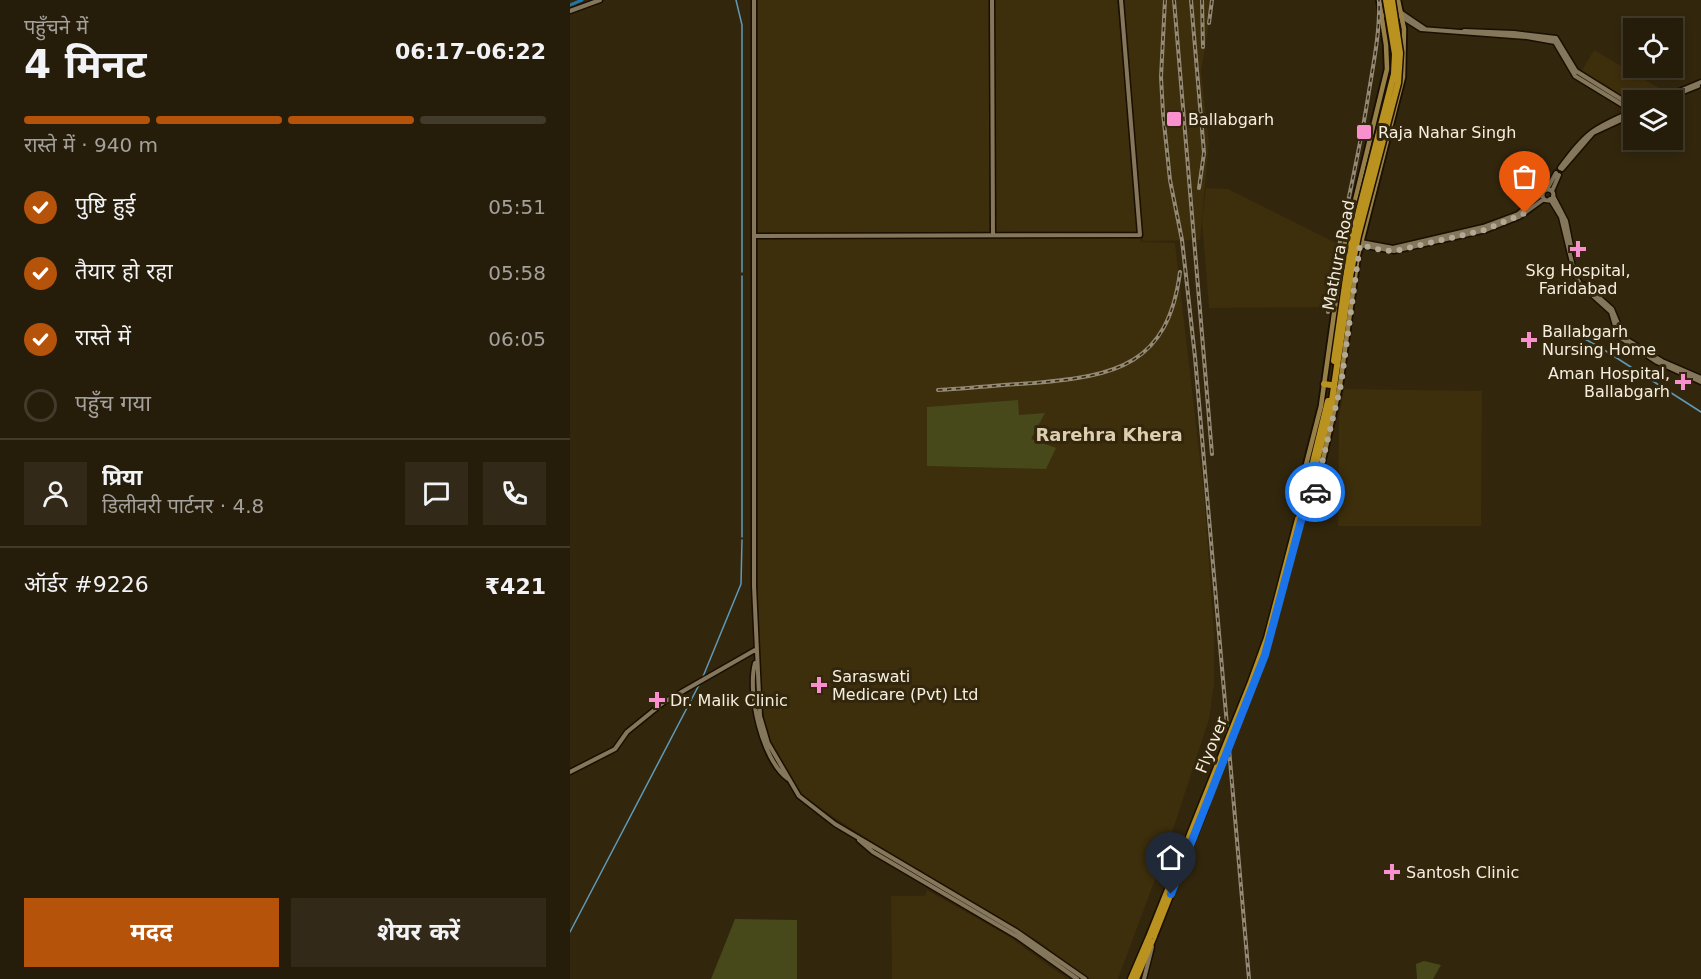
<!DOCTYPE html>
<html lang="hi">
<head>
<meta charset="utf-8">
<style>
	body { margin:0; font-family:"DejaVu Sans","Noto Sans Devanagari",sans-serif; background:#322918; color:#f1f3f6; height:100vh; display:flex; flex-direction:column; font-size:22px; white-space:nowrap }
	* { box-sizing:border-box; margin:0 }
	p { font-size:20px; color:#a4a19c }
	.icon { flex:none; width:33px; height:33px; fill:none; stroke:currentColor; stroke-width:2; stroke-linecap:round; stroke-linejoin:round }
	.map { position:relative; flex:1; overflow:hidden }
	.sheet { display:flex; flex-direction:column; background:#261c0a; width:570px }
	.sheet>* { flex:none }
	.controls { position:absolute; left:1053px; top:18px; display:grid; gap:12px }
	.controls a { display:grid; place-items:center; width:60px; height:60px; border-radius:0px; background:#261c0a; box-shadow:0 3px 9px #0003,0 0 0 2px #423a2b; font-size:30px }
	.pin { position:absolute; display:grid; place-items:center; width:51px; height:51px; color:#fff; margin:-62px -26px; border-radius:50% 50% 50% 0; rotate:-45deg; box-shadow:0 0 6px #0007 }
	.pin .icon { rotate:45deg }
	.courier { position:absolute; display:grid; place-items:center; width:60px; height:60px; margin:-30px; border:4px solid #1a73e8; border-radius:50%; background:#fff; color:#222; box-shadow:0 2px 8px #0007 }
	.summary em { font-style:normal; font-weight:700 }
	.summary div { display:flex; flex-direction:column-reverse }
	.summary { display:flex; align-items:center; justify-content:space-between; height:102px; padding:0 24px }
	h1 { font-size:39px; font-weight:700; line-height:45px }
	.bar { display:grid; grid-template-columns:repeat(4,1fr); gap:9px 6px; align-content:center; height:72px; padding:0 24px }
	.bar i { height:8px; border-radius:4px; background:#423a2b }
	.bar .active { background:#b45309 }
	.bar p { grid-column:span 4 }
	.line { display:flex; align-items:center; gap:15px; padding:0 24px; border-top:2px solid #423a2b }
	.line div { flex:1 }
	.round { display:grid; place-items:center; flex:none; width:63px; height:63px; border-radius:0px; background:#322918 }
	ol { padding:0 24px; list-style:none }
	li { display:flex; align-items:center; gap:18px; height:66px }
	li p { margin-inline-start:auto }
	li .icon { padding:6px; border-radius:50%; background:#b45309; color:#fff; stroke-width:4 }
	li:last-child { color:#a4a19c }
	li i { width:33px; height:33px; border:3px solid #423a2b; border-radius:50% }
	.button { display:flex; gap:12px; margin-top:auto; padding:12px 24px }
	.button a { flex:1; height:69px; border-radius:0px; background:#b45309; color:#fff; font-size:24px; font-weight:700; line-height:69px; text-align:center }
	.button a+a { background:#322918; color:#f1f3f6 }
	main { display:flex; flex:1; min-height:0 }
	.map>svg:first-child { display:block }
	.built { fill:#3d2e0c }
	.green { fill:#47491b }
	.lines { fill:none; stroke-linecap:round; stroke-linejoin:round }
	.stream { stroke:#609ab8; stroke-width:1.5 }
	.canal { stroke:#1f76a7; stroke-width:3 }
	.tertiary-casing { stroke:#1a0f00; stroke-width:7 }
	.secondary-casing { stroke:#1a0f00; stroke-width:8 }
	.trunk-casing { stroke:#1a0f00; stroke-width:9 }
	.tertiary { stroke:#85775c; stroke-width:4 }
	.secondary { stroke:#988146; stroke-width:4.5 }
	.trunk { stroke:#b99220; stroke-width:6 }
	.rail-casing { stroke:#938975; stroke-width:4 }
	.rail { stroke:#32260d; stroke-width:1.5; stroke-dasharray:4.5; stroke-linecap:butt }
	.trunk-bridge-casing { stroke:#1a0f00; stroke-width:9; stroke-linecap:butt }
	.trunk-bridge { stroke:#b99220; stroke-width:6 }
	.done { stroke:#b1a896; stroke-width:6; stroke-dasharray:0 10.8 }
	.route { stroke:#1a73e8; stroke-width:8 }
	.poi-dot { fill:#f790cd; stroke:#32260d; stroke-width:2 }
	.labels { text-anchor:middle; stroke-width:6; stroke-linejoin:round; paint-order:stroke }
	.poi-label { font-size:16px; fill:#f6eedf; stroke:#32260d; text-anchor:start }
	.street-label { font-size:16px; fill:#f6eedf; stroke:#32260d }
	.neighbourhood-label { font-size:18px; font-weight:bold; fill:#ddceb0; stroke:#32260d }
</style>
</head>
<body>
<main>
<section class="sheet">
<div class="summary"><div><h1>4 मिनट</h1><p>पहुँचने में</p></div><em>06:17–06:22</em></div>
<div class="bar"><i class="active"></i><i class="active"></i><i class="active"></i><i></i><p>रास्ते में · 940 m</p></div>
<ol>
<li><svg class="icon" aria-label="check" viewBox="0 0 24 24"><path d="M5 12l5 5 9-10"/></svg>पुष्टि हुई<p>05:51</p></li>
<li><svg class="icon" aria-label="check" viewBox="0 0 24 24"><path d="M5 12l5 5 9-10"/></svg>तैयार हो रहा<p>05:58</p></li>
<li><svg class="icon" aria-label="check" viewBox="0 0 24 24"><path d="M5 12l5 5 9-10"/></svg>रास्ते में<p>06:05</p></li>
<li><i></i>पहुँच गया</li>
</ol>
<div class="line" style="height:108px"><a class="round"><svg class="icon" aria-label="person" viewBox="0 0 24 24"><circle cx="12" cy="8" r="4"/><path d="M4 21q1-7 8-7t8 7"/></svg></a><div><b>प्रिया</b><p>डिलीवरी पार्टनर · 4.8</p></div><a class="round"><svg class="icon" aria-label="chat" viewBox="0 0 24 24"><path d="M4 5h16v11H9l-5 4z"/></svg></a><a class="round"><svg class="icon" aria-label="phone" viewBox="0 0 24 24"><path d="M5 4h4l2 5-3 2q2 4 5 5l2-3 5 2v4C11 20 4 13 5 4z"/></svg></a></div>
<div class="line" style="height:78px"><div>ऑर्डर #9226</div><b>₹421</b></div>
<div class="button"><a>मदद</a><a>शेयर करें</a></div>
</section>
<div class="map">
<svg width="1131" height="979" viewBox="0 0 1131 979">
	<rect width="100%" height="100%" fill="#32260d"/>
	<path class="built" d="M188 0H547L571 242 605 243 634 494 644 633V684L639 719 599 842 548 979H519L468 941 332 861 253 810 231 794 196 737 188 654Z
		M552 0H643L631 72 639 143 630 240 573 241Z
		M1024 50 1099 94 1086 100H1064L1062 104 1010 74Z
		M636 188 658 189 770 245 761 307 639 308 632 221Z
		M774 389 912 391 911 526H768L769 416Z
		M357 890 438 936 497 979H322L321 896H355Z"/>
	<path class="green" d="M448 400 449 415 475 413 461 439 486 448 476 469 357 466V407Z
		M165 919 227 920V979H141Z
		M854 961 871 965 863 979H847L846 964Z"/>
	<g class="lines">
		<path class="stream" d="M166 0 172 25V272
			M995 334 1013 338 1026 345
			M1028 346 1131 412
			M172 537V276
			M132 679 171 584 172 540
			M0 932 130 683"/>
		<path class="canal" d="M0 5 12 0"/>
		<g class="tertiary-casing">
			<path id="tertiary" d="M184 0V586L190 716 198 743 229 796 265 824 446 931 515 979
				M422 0 423 235
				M0 11 30 0
				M830 12 855 29
				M812 15 832 17 851 29 957 37 985 42 1005 76 1064 112
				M894 31 944 33 986 38 1006 71 1064 107
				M1113 92 1128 86
				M1088 100 1131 82
				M990 168C1015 133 1023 128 1063 111
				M992 169 1023 133 1064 114
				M977 189 986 173
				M972.5 195a5.5 5.5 0 1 1 11 0a5.5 5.5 0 1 1-11 0Z
				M982 191 989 175
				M983 196 996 221 1002 251
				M980 199 991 217 1005 275 1011 285 1041 312 1048 336 1087 362 1131 382
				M185 236 570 235 551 0
				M791 242 823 248 913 227 948 214 972 194
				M790 245 824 251 916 230 949 217 974 199
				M1015 285 1042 309 1054 338 1092 361 1131 378
				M185 663C177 693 192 760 218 779
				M0 772 45 749 57 732 94 702 185 650
				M289 840 303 852 448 937 507 979
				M574 979 582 947"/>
		</g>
		<g class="secondary-casing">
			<path id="secondary" d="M736 504 744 499 770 385 788 255 833 77 834 29 828 0
				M729 515 726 504 751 406 773 250 817 69 816 45 809 0"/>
		</g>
		<g class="trunk-casing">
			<path id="trunk" d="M764 361 776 278
				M754 384 761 385
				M737 487 758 401
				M731 520 761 407 780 277
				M561 979 579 937
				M566 979 584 936"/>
		</g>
		<use href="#tertiary" class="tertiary"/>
		<use href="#secondary" class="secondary"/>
		<use href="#trunk" class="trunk"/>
		<g class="rail-casing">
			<path id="rail" d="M595 0 591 77 593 113 600 180 612 240 625 357 679 979
				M604 0 642 454
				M621 0 634 153 629 188
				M632 0 633 47
				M639 23 642 0
				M758 312C768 237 788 165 799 91 804 61 810 31 809 0
				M368 390C400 388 432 385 464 383 546 376 598 365 610 272"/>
		</g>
		<use href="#rail" class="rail"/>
		<g class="trunk-bridge-casing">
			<path id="trunk-bridge" d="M780 277 788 236 828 83 830 53 822 0
				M776 278 783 234 824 74 825 54 816 0
				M584 936 636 805
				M579 937 681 682 697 638 728 519"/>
		</g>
		<use href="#trunk-bridge" class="trunk-bridge"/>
	</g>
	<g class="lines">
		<path class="done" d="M745 492 771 385 790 245 815 251 829 250 915 230 955 213"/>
		<path class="route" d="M601 894 695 655 735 506 744 499 745 492"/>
	</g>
	<g class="poi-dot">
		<rect x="596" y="111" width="16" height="16" rx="3"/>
		<rect x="786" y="124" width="16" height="16" rx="3"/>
		<path d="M1005 240h6v6h6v6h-6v6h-6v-6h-6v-6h6z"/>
		<path d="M956 331h6v6h6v6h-6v6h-6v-6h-6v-6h6z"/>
		<path d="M1110 373h6v6h6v6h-6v6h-6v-6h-6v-6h6z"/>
		<path d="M246 676h6v6h6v6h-6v6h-6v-6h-6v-6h6z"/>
		<path d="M84 691h6v6h6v6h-6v6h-6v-6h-6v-6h6z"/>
		<path d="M819 863h6v6h6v6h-6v6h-6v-6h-6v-6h6z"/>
	</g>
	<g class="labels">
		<g class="poi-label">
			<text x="618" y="125">Ballabgarh</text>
			<text x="808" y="138">Raja Nahar Singh</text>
			<text x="1008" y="276" text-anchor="middle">Skg Hospital,<tspan x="1008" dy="18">Faridabad</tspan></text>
			<text x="972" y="337">Ballabgarh<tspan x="972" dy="18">Nursing Home</tspan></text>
			<text x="1100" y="379" text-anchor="end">Aman Hospital,<tspan x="1100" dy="18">Ballabgarh</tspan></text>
			<text x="262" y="682">Saraswati<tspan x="262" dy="18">Medicare (Pvt) Ltd</tspan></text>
			<text x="100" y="706">Dr. Malik Clinic</text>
			<text x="836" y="878">Santosh Clinic</text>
		</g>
		<g class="street-label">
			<text transform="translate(768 255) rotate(-79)" y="6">Mathura Road</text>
			<text transform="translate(641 745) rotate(-68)" y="6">Flyover</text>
		</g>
		<g class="neighbourhood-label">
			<text x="539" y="441">Rarehra Khera</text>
		</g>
	</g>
</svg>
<div class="controls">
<a><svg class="icon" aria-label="locate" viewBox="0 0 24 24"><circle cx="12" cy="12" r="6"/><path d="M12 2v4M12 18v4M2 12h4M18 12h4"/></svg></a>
<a><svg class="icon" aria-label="layers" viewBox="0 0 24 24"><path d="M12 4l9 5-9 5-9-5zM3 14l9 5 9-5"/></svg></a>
</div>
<div class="pin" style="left:955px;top:213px;background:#ea580c"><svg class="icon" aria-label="bag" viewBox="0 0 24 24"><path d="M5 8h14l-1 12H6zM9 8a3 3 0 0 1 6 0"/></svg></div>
<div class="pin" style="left:601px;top:894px;background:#1f2937"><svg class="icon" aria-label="home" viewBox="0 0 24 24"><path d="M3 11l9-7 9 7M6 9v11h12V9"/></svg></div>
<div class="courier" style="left:745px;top:492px"><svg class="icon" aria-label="car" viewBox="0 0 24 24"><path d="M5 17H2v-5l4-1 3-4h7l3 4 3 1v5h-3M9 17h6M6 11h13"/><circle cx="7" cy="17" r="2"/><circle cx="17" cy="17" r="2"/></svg></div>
</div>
</main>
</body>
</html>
